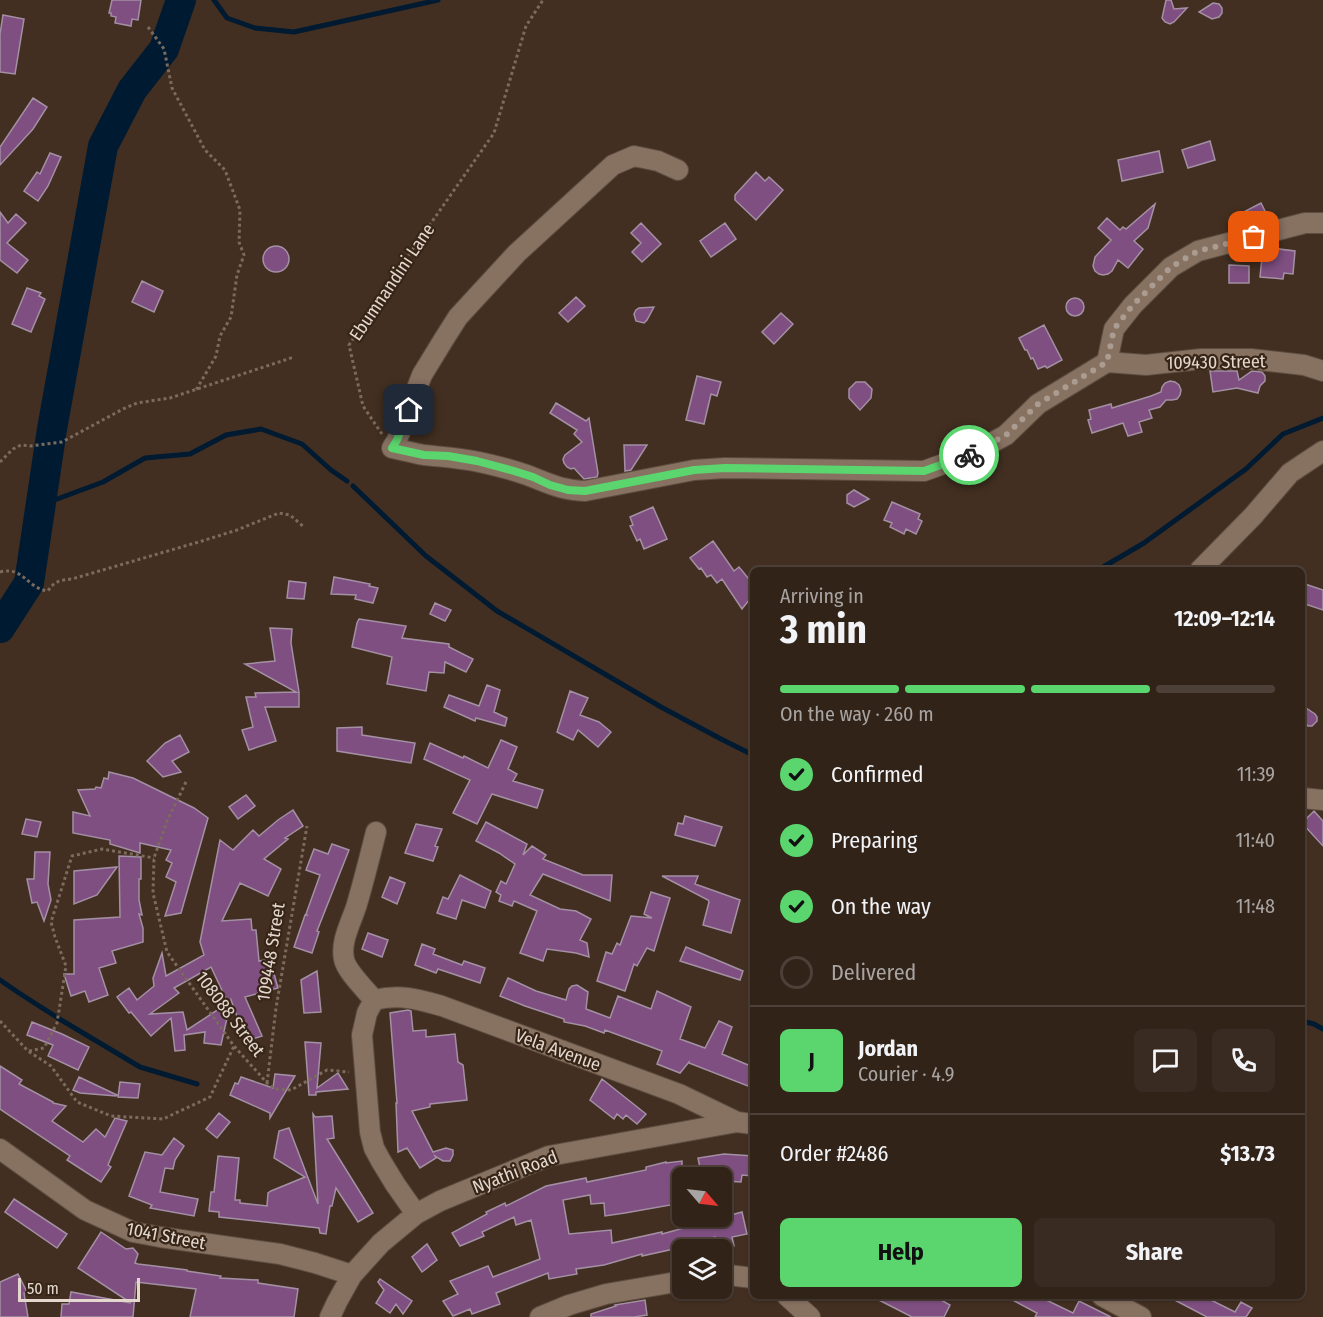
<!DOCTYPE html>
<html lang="en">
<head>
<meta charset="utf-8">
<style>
	body { margin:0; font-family:"Fira Sans Condensed",sans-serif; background:#3a2b22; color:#f1f3f6; height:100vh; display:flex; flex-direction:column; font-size:22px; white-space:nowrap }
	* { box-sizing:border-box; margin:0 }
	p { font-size:20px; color:#a8a4a2 }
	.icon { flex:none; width:33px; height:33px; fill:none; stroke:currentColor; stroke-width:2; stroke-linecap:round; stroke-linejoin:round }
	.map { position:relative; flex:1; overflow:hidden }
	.side { position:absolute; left:750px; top:567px; width:555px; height:732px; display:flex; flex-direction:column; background:#322319; border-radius:9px; box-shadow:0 2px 4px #0004,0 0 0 2px #4d4038 }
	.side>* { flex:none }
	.needle { width:39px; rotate:118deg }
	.fabs { position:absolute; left:672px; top:1167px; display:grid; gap:12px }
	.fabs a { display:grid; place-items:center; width:60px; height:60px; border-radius:9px; background:#322319; box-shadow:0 2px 4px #0004,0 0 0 2px #4d4038; font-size:30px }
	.scale { position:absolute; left:18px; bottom:15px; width:122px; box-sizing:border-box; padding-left:6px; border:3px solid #e3d7ce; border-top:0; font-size:16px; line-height:21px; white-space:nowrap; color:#e3d7ce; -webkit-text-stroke:4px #372517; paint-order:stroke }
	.pin { position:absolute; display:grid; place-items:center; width:51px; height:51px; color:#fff; margin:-26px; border-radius:12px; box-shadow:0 3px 9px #0006 }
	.courier { position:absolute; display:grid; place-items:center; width:60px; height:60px; margin:-30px; border:4px solid #5bd56e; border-radius:50%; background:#fff; color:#222; box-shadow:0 2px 8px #0007 }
	.head em { font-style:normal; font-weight:700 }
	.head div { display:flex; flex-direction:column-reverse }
	.head { display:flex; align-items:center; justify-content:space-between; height:102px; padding:0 30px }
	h1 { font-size:39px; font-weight:700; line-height:45px }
	.bar { display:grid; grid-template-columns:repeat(4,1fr); gap:9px 6px; align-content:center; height:72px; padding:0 30px }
	.bar i { height:8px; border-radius:4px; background:#4d4038 }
	.bar .on { background:#5bd56e }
	.bar p { grid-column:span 4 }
	.line { display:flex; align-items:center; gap:15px; padding:0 30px; border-top:2px solid #4d4038 }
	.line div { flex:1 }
	.round { display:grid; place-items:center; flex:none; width:63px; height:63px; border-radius:9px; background:#3a2b22 }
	ol { padding:0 30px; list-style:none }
	li { display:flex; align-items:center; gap:18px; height:66px }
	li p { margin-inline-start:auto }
	li .icon { padding:6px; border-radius:50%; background:#5bd56e; color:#111; stroke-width:4 }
	li:last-child { color:#a8a4a2 }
	li i { width:33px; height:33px; border:3px solid #4d4038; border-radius:50% }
	.cta { display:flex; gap:12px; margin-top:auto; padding:12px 30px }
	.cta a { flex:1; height:69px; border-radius:9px; background:#5bd56e; color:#111; font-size:24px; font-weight:700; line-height:69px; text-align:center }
	.cta a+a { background:#3a2b22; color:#f1f3f6 }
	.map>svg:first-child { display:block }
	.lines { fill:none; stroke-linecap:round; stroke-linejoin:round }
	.stream { stroke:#001b31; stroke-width:5 }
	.river { stroke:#001b31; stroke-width:30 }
	.building { fill:#7e4f80; stroke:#a490a4; stroke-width:1.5; fill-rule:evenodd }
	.street-casing { stroke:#5c4d40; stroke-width:22 }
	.path { stroke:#7b6b5e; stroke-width:3; stroke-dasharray:3 3; stroke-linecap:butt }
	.street { stroke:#877161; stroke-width:20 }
	.done { stroke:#ab9c91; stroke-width:6; stroke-dasharray:0 10.8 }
	.route { stroke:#5bd56e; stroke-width:8 }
	.labels { text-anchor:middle; stroke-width:4.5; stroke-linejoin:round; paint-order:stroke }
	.street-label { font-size:18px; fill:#e3d7ce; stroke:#372517 }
</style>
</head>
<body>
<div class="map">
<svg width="1323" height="1317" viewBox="0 0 1323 1317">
	<rect width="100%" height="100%" fill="#422f21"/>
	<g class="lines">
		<path class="stream" d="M214 0 227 18 255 28 294 32 438 0
			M353 486 426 556 497 611 661 707 721 739 753 755
			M41 505 103 482 145 458 190 454 226 435 261 429 302 444 331 470 347 481
			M1098 570 1144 543 1246 469 1283 434 1323 418
			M0 980 19 993 58 1018 140 1067 197 1084
			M1302 1021 1314 1024 1323 1029"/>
		<path class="river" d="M0 628 29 583 52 429 103 146 132 90 164 49 181 0"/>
	</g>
	<path class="building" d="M112 0H141L138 20 132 19 131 26 115 23 116 17 111 16V13H109Z
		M1166 0H1171L1174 9 1187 8 1174 22 1170 24 1165 22 1162 18Z
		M1213 3 1219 4 1222 8V13L1219 17 1212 19 1199 12Z
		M3 15 24 19 15 74 0 72V34Z
		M33 98 47 107 33 129 0 165V147Z
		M1210 141 1215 160 1188 168 1182 150Z
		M1159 151 1163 172 1122 181 1118 160Z
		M50 153 61 157 48 186 38 201 24 191 37 172 40 174Z
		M756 172 765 181 769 177 783 190 756 220 735 200V195Z
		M1261 203 1266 213V218L1256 223 1239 228 1234 217Z
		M1155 204 1148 228 1134 241 1143 249 1128 268 1118 260 1112 271 1108 274 1103 275 1099 274 1095 271 1093 266 1095 257 1111 240 1098 228 1107 218 1120 230 1123 227 1126 229Z
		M0 212 8 223 16 214 26 223 7 243 28 260 17 273 0 260Z
		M641 223 661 244 642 262 632 252 641 243 631 233Z
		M725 223 736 239 711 257 700 241Z
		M263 259a13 13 0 1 1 26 0a13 13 0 1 1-26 0Z
		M1263 247 1295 251 1293 274 1284 273 1283 279 1260 277Z
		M1229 265 1249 266V283H1229Z
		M142 281 163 291 154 312 132 302Z
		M27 288 41 293 39 296 45 299 31 332 12 324Z
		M576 297 585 306 568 322 559 313Z
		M1066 307a9 9 0 1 1 18 0a9 9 0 1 1-18 0Z
		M654 307 647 320 644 323 636 321 634 314 636 310 639 308Z
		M781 313 793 324 774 344 762 332Z
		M1044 325 1062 360 1047 368 1045 366 1038 369 1033 358 1031 359 1027 350H1025L1019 338Z
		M1210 371H1237L1239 380 1252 371 1262 372 1265 376V381L1260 386 1258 393 1237 388 1213 392Z
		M697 376 721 382 717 396 711 394 704 424 686 420Z
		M1170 381 1175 382 1179 385 1181 390 1180 395 1177 399 1172 400H1166L1160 407 1149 410 1152 418 1139 422 1142 432 1128 436 1123 423 1092 433 1088 420 1091 419 1089 410 1111 404 1112 408 1151 396 1161 392 1162 387 1165 383Z
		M856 382H865L872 389 871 398 860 410 849 398V389Z
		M556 403 586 421 589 418 598 473 597 477 584 479 574 468 571 469 567 467 564 463 563 459 565 455 582 442 574 434 577 430 550 413Z
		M624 445H647L631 470 625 471Z
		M854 490 869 499 854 507 847 503V495Z
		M892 502 920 514 918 519 922 521 916 534 906 529 904 534 890 527 892 523 884 520Z
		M653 507 667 539 644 549 640 539 637 541 630 526 633 525 630 517Z
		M713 541 734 571 739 567 753 584V595L742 609 722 579 717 583 711 575 707 577 701 568 699 569 690 558Z
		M334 577 370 584 369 586 378 588 373 603 355 599 356 595 331 594Z
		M289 581 306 583 304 599 287 598Z
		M1302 583 1323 590V610L1302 603Z
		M435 603 451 610 445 621 430 614Z
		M359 619 406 626 402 638 449 644V647L473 659 466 672 445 662 444 673 429 672 426 691 387 684 392 657 352 647 357 623Z
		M270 628 292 629 291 643 299 692V707H265L276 741 249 750 242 730 253 727 246 697H256L255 693 296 692 245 664 275 661Z
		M487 685 500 690 494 712 507 718 505 726 476 718 475 721 444 707 449 695 479 706Z
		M570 691 588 698 580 715 599 722 611 732 598 747 578 730 573 740 557 732Z
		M1303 706 1315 714 1317 717V721L1312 726H1308L1303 721Z
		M362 727V735L415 743 411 763 337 751V728Z
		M180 735 189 752 172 761 181 772 163 777 147 761 165 743Z
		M501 740 517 747 508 769 517 774 513 781 543 790 537 808 492 794 477 824 453 813 470 780 424 759 430 743 463 758 464 756 488 768Z
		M109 772 133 778 194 808 208 818 181 913 165 916 176 882 166 877 172 863 166 860 171 850 140 843V853L110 844V840L73 833V812L90 816 78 790 95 789 96 787 101 788 104 778 108 779Z
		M246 795 255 806 238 819 229 807Z
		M293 810 303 826 285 838 288 839 264 859 281 869 268 896 240 883 222 921 251 919 252 930H256L259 961 270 959 278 988 245 997 262 1036 246 1041 231 1000 221 1045 204 1043 205 1032 184 1035 185 1050 175 1051 171 1018 151 1036 131 1012 129 1013 117 997 129 988 137 1000 154 986 153 978 162 953 166 976 204 955 200 942 220 840 233 850 253 830 259 836 278 820ZM211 967 228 1003 187 1030 183 1012 150 1014 179 993 174 988Z
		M1314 811 1323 821V846L1302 823Z
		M685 816 722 827 715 846 675 835 678 823 683 824Z
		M26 819 41 822 37 837 22 834Z
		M486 822 527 844 523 855 532 846 546 855 543 859 583 875H612L610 901 543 874 530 895 560 909 576 911 591 919 580 940 587 943 589 957 576 953 547 949 543 961 520 953 537 911 514 901 512 906 499 901 501 895 496 892 501 881 506 884 515 864 499 853 476 841Z
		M416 824 442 829 435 846 438 847 433 861 405 853Z
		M332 844 349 850 317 931 319 932 312 953 294 947 305 915H307L306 914 320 875 306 870 314 849 328 854Z
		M35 852H50L48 884 51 900 44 921 37 902 32 903 27 879H34Z
		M119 856 141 857V879H139V900L142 915 139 914 143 928V942L112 951 116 963 99 968 108 995 89 1002 85 991 71 996 64 974H74V920L120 917Z
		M117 867 97 895 74 904V871Z
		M460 875 491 891 485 908 462 900 456 919 437 913 443 897 448 899Z
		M662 876H698L695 884 740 900 731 933 703 925 709 902 708 900Z
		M390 877 405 883 397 904 382 897Z
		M651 892 670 898 654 951 647 948 637 966 634 964 625 991 597 981 606 952 612 954 617 943 620 945 631 916 652 918 644 914Z
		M368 933 388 940 382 957 362 949Z
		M422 944 435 949 433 954 462 965 464 961 485 968 480 983 438 969 436 973 415 965Z
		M686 947 743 971 740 980 680 961Z
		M317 971 321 1012 304 1013 301 980Z
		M508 978 536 991 566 1000 569 989 572 986 577 985 588 992 586 1009 610 1018 618 996 651 1009 657 991 691 1007 680 1039 705 1048 719 1021 732 1027 722 1054 753 1067V1088L689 1063V1062L680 1073 657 1064 662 1051 605 1030 604 1033 585 1026 564 1022V1019L525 1006 500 996Z
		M408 1010 411 1011 413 1031 426 1030V1037L455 1034 458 1062 463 1065 467 1100 430 1104V1107L412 1111 433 1152 446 1148 453 1150V1155L450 1161H443L435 1156 436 1158 420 1168 407 1148 398 1152 396 1103H397L390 1013Z
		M32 1022 62 1034 89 1047 78 1070 48 1056 53 1045 27 1035Z
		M305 1042 321 1043 317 1088 338 1073 348 1089 316 1092V1095H309Z
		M0 1066 22 1080 19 1084 53 1102V1103L66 1106 52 1121 83 1142 96 1129 105 1137 115 1118 127 1121 108 1165 111 1167 101 1182 67 1160 70 1156 0 1109Z
		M275 1074 295 1076 270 1118V1113L230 1095 235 1083 238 1084 241 1077 273 1088Z
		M79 1077 117 1095 116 1096 80 1093 73 1090Z
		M602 1079 646 1114 637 1124 626 1115 623 1119 617 1114 614 1119 590 1100Z
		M120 1082 140 1084 138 1098 118 1097Z
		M219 1113 230 1122 217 1138 206 1129Z
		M313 1114 315 1117 332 1116 334 1138 327 1139 373 1213 358 1222 336 1188 332 1206H330L326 1234 320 1233 319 1228 219 1217V1212L209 1211 211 1192H214L218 1156 239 1158 235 1200H240V1203L267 1206 268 1193 271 1191 305 1177 274 1158 279 1131 289 1128 318 1204Z
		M174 1138 184 1146 175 1160 173 1169 165 1168 160 1192 198 1199 194 1216 150 1208 152 1205 129 1196 145 1152 162 1155Z
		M724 1154 753 1156V1176L742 1175 741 1182 724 1181 725 1169 701 1173 698 1158Z
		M682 1161V1176L678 1177 682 1203 625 1213 605 1216 604 1203 591 1204 590 1195 563 1200 569 1234 611 1230 612 1243 662 1232V1234L742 1212 747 1234 732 1237 734 1246 717 1249 715 1237 683 1247 642 1256V1254L604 1265 576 1269 577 1274 549 1279 548 1273 496 1293 500 1304 472 1314 470 1309 453 1316 443 1301 458 1294 450 1281 488 1266 493 1277 540 1259 531 1220 516 1225 514 1217 482 1232 484 1236 460 1246 452 1233 487 1214 486 1212 505 1203 506 1206 546 1186 586 1178 587 1182 646 1170V1167L666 1162V1163Z
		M14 1199 67 1234 57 1248 5 1212Z
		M101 1232 126 1249 133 1248 138 1254 135 1263 138 1264 187 1270V1271L221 1276 220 1278 258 1280V1283L298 1289 294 1317H190L196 1289 136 1282 133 1317H61L62 1304H69L71 1292 131 1303 78 1268Z
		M427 1244 437 1260 422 1272 412 1257Z
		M18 1274 27 1292 24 1293 28 1317H0V1282Z
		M380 1279 412 1301 403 1314 396 1304 390 1313 376 1303 384 1290 378 1282Z
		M871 1296H934L950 1305 944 1317H912Z
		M1005 1296H1038L1073 1313 1079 1301 1111 1317H1035L1037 1313Z
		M1167 1296H1203L1235 1312 1241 1302 1252 1308 1246 1317H1207Z
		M645 1300 647 1315 634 1317H591V1314L616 1306 615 1305Z"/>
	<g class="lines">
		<g class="street-casing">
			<path id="street" d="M678 170 658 161 634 156 613 165 517 253 458 317 444 339 422 375 397 440 392 448C402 450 413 453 424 455 442 457 460 458 479 462 497 466 515 470 532 477 553 485 562 490 585 491L694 470 725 468 924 471 971 454 1006 435 1038 404 1107 362 1114 329 1133 305 1171 267 1198 251 1305 223H1323
				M1107 362 1146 365 1201 359H1251L1304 365 1323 371
				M1200 570 1253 516 1290 473 1323 451
				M1302 798 1323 800
				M374 1000C366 990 346 971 344 959 340 941 352 921 357 904 364 880 370 856 376 832
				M0 1149 85 1210 133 1232 160 1237 280 1254 315 1263 352 1275
				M416 1214 395 1184 381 1161 374 1148 370 1132 362 1035 367 1013 374 1000C401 994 417 999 442 1006L679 1094 737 1122
				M722 1276 728 1275 753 1278
				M787 1296 810 1317
				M1102 1296 1141 1317
				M330 1317 337 1302 352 1275 381 1243 416 1214 440 1201 549 1156 737 1122 753 1124
				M540 1317 569 1305 606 1294 682 1281"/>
		</g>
		<path class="path" d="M148 27 164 49 172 88 205 150 225 170 240 210 239 242 244 255 237 275 231 317 220 336 216 356 196 390
			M382 434 363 406 349 345 408 256 494 133 526 26 543 0
			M0 462 13 449 21 445 30 446 62 442 123 409 137 403 170 398 294 357
			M0 572C24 566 26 588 48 591 54 581 61 580 72 579L202 541 237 530 279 513 290 515 304 527
			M186 782 167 821 154 858 153 893 167 952 234 1046 267 1083 275 1089 291 1090 327 1070 349 1072
			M0 1021 28 1051 51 1066 77 1102 111 1116 163 1119 210 1097 234 1046
			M29 1051 44 1048 57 1023 66 966 55 937 51 922 72 856 102 849 154 858
			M267 1083 276 1008 307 826"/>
		<use href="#street" class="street"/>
	</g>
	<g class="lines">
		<path class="done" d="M969 455 1006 435 1038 404 1107 362 1114 329 1133 305 1171 267 1198 251 1254 237"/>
		<path class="route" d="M409 410 397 440 392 448 424 455 448 456 477 461 514 471 533 477 550 485 568 490 585 491 694 470 725 468 924 471 969 455"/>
	</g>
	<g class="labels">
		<g class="street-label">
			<text transform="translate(392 282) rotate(-56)" y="6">Ebumnandini Lane</text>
			<text transform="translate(1216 362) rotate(-1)" y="6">109430 Street</text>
			<text transform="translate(271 952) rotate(-81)" y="6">109448 Street</text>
			<text transform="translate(230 1014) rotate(53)" y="6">108088 Street</text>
			<text transform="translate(558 1050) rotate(20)" y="6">Vela Avenue</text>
			<text transform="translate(515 1172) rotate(-21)" y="6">Nyathi Road</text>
			<text transform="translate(166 1236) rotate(11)" y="6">1041 Street</text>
		</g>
	</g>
</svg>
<div class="fabs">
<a><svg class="needle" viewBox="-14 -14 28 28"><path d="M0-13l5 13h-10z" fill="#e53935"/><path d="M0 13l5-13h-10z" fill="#a8a4a2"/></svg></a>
<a><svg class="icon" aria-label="layers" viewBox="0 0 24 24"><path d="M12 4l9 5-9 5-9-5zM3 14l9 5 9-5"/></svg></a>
</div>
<div class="scale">50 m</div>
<div class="pin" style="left:1254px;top:237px;background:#ea580c"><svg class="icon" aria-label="bag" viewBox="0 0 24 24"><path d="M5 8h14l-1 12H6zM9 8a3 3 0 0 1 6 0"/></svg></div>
<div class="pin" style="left:409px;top:410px;background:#1f2937"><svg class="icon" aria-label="home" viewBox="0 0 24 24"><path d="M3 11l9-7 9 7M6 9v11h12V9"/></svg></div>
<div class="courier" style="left:969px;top:455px"><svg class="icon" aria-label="bike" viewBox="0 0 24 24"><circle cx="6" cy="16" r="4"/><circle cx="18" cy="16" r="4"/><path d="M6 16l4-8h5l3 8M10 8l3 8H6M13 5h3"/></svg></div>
<section class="side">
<div class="head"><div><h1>3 min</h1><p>Arriving in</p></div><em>12:09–12:14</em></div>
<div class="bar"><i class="on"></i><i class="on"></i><i class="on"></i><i></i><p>On the way · 260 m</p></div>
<ol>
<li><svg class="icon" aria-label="check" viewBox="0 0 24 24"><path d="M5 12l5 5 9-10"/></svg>Confirmed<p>11:39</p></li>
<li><svg class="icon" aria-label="check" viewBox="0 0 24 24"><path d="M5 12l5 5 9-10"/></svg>Preparing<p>11:40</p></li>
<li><svg class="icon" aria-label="check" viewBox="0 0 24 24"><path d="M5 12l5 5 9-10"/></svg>On the way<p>11:48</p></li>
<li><i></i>Delivered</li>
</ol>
<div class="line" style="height:108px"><b class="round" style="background:#5bd56e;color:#111">J</b><div><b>Jordan</b><p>Courier · 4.9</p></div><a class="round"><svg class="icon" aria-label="chat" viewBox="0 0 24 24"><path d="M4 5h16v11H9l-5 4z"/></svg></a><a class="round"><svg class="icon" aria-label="phone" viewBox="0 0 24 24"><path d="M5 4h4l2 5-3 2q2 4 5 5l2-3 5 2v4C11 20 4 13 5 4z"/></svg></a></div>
<div class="line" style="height:78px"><div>Order #2486</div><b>$13.73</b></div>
<div class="cta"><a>Help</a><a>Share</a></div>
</section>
</div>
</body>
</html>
